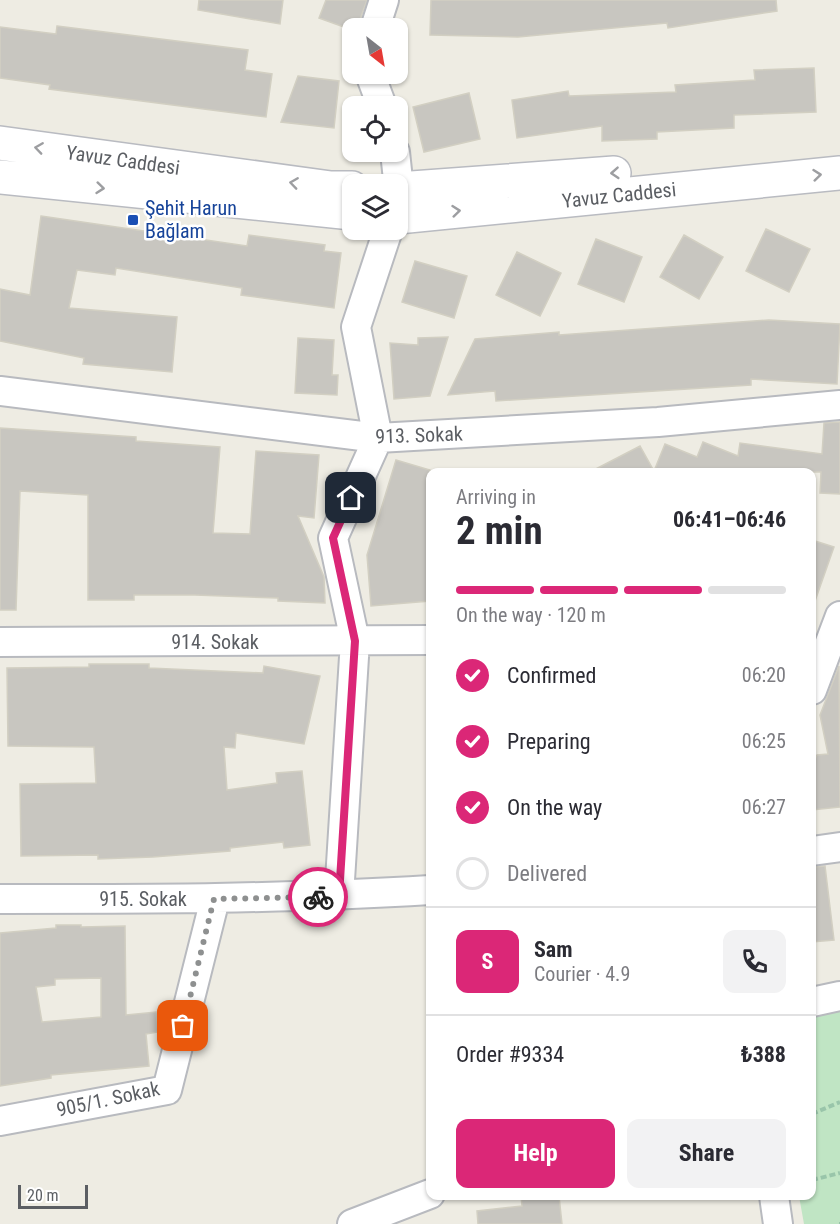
<!DOCTYPE html>
<html lang="en">
<head>
<meta charset="utf-8">
<style>
	body { margin:0; font-family:"Roboto Condensed",sans-serif; background:#f2f2f3; color:#2b2b33; height:100vh; display:flex; flex-direction:column; font-size:22px; white-space:nowrap }
	* { box-sizing:border-box; margin:0 }
	p { font-size:20px; color:#7c7c81 }
	.icon { flex:none; width:33px; height:33px; fill:none; stroke:currentColor; stroke-width:2; stroke-linecap:round; stroke-linejoin:round }
	.map { position:relative; flex:1; overflow:hidden }
	.side { position:absolute; left:426px; top:468px; width:390px; height:732px; display:flex; flex-direction:column; background:#fff; border-radius:12px; box-shadow:0 2px 4px #0004 }
	.side>* { flex:none }
	.needle { width:39px; rotate:149deg }
	.controls { position:absolute; left:342px; top:18px; display:grid; gap:12px }
	.controls a { display:grid; place-items:center; width:66px; height:66px; border-radius:12px; background:#fff; box-shadow:0 2px 4px #0004; font-size:30px }
	.scale { position:absolute; left:18px; bottom:15px; width:70px; box-sizing:border-box; padding-left:6px; border:3px solid #5b5e63; border-top:0; font-size:16px; line-height:21px; white-space:nowrap; color:#5b5e63; -webkit-text-stroke:4px #fff; paint-order:stroke }
	.pin { position:absolute; display:grid; place-items:center; width:51px; height:51px; color:#fff; margin:-26px; border-radius:12px; box-shadow:0 3px 9px #0006 }
	.courier { position:absolute; display:grid; place-items:center; width:60px; height:60px; margin:-30px; border:4px solid #db2777; border-radius:50%; background:#fff; color:#222; box-shadow:0 2px 8px #0007 }
	.summary em { font-style:normal; font-weight:700 }
	.summary div { display:flex; flex-direction:column-reverse }
	.summary { display:flex; align-items:center; justify-content:space-between; height:102px; padding:0 30px }
	h1 { font-size:39px; font-weight:700; line-height:45px }
	.bar { display:grid; grid-template-columns:repeat(4,1fr); gap:9px 6px; align-content:center; height:72px; padding:0 30px }
	.bar i { height:8px; border-radius:4px; background:#e1e1e2 }
	.bar .current { background:#db2777 }
	.bar p { grid-column:span 4 }
	.line { display:flex; align-items:center; gap:15px; padding:0 30px; border-top:2px solid #e1e1e2 }
	.line div { flex:1 }
	.round { display:grid; place-items:center; flex:none; width:63px; height:63px; border-radius:12px; background:#f2f2f3 }
	ol { padding:0 30px; list-style:none }
	li { display:flex; align-items:center; gap:18px; height:66px }
	li p { margin-inline-start:auto }
	li .icon { padding:6px; border-radius:50%; background:#db2777; color:#fff; stroke-width:4 }
	li:last-child { color:#7c7c81 }
	li i { width:33px; height:33px; border:3px solid #e1e1e2; border-radius:50% }
	.primary-button { display:flex; gap:12px; margin-top:auto; padding:12px 30px }
	.primary-button a { flex:1; height:69px; border-radius:12px; background:#db2777; color:#fff; font-size:24px; font-weight:700; line-height:69px; text-align:center }
	.primary-button a+a { background:#f2f2f3; color:#2b2b33 }
	.map>svg:first-child { display:block }
	.green { fill:#c0e5c4 }
	.building { fill:#c8c6c0; stroke:#d2cfc2; stroke-width:1.5; fill-rule:evenodd }
	.lines { fill:none; stroke-linecap:round; stroke-linejoin:round }
	.minor-casing { stroke:#b8babf; stroke-width:32 }
	.secondary-casing { stroke:#b9bbc1; stroke-width:36 }
	.path { stroke:#99c5aa; stroke-width:4; stroke-dasharray:6 3; stroke-linecap:butt }
	.minor { stroke:#fff; stroke-width:28 }
	.secondary { stroke:#fff; stroke-width:33 }
	.oneway { stroke:#9d9ea1 }
	.done { stroke:#8e9090; stroke-width:6; stroke-dasharray:0 10.8 }
	.route { stroke:#db2777; stroke-width:8 }
	.transit-dot { fill:#1a4fb4; stroke:#fff; stroke-width:2 }
	.labels { text-anchor:middle; stroke-width:5; stroke-linejoin:round; paint-order:stroke }
	.street-label { font-size:20px; fill:#5b5e63; stroke:#fff }
	.transit-label { font-size:20px; fill:#164399; stroke:#fff; text-anchor:start }
</style>
</head>
<body>
<div class="map">
<svg width="840" height="1224" viewBox="0 0 840 1224">
	<rect width="100%" height="100%" fill="#eeece3"/>
	<path class="green" d="M840 1006V1224H804L799 1196H812V1012Z"/>
	<path class="building" d="M199 0H283L280 24 198 10Z
		M326 0H367L357 28 352 30 319 18Z
		M431 0H776L777 11 668 28 667 23 518 37 430 35Z
		M57 26 248 50 245 70 272 74 266 117 49 89 50 85 0 78V27L56 34Z
		M814 68 816 112 734 115V128L657 132V139L602 141V126L517 138 512 100 568 91 569 96 676 92 675 85 755 80 754 70Z
		M298 76 339 81 334 128 281 122Z
		M469 93 480 139 424 152 413 107Z
		M41 216 247 246 249 235 325 245 324 251 341 253 334 308 241 295 242 288 116 268 115 275 77 270 69 308 177 317 172 372 83 364 84 358 0 341V289L30 295Z
		M766 229 810 249 789 292 746 271Z
		M684 235 723 257 699 299 660 277Z
		M596 239 642 257 624 302 578 284Z
		M517 252 561 273 540 316 496 295Z
		M415 261 467 276 454 318 402 302Z
		M769 320 840 324 837 384 751 379V385L496 401 495 391 448 395 475 339 559 332V335Z
		M448 337 430 396 394 399 390 343 418 345V338Z
		M298 338 334 340 332 375H338L337 395 295 393Z
		M840 422V494L820 493 821 472H590L640 446 654 471 665 444 697 457 703 442 738 456 740 443 822 454 824 423Z
		M0 428 136 437V441L220 447 213 533 250 534 256 451 319 455 314 518 298 516 324 577 325 603 278 601V598L195 595H134V600H88V495L20 491 16 610H0Z
		M396 460 430 470V601L371 606 367 555Z
		M812 540 834 547 814 604H812Z
		M89 664H149V668L263 673 264 666 320 676 304 744 236 733 235 748 224 747 227 790 277 783 276 773 302 771 310 845 284 848 283 842 230 848V851L153 857 98 859V855L21 856 20 784 96 783 94 747 8 746 7 668 89 667Z
		M839 666 840 807 812 810V766L817 755 828 754 820 715Z
		M825 866 834 940 812 942V867Z
		M56 925H81V927L125 926 126 1015 156 1012 158 1032 146 1034 149 1066 51 1075V1078L0 1086V933L56 928ZM101 978V1017L42 1022 36 987 55 985V979Z
		M521 1196H559L562 1224H478L477 1211 522 1206Z"/>
	<g class="lines">
		<g class="minor-casing">
			<path id="minor" d="M375 28 384 0
				M370 74 382 106
				M395 152 399 189
				M0 391 378 438 658 422 840 405
				M0 642 430 640
				M812 690 840 616
				M812 851 840 847
				M339 896 355 641 333 538 378 438 356 327 388 230
				M0 899C144 899 287 899 430 890
				M812 1002 840 996
				M0 1121 167 1090 215 899
				M774 1196 778 1224
				M352 1224 430 1194"/>
		</g>
		<g class="secondary-casing">
			<path id="secondary" d="M0 143 331 188H352
				M0 177 352 213
				M398 189 614 173
				M398 217 840 173"/>
		</g>
		<path class="path" d="M812 1114 840 1102
			M812 1180 840 1173
			M839 1224H840"/>
		<use href="#minor" class="minor"/>
		<use href="#secondary" class="secondary"/>
	</g>
	<defs><path id="oneway-chevron" d="M-2-3.5L2.5 0L-2 3.5" fill="none" stroke-width="1.6" stroke-linecap="round" stroke-linejoin="round" transform="scale(1.5)"/></defs>
	<g class="oneway">
		<use href="#oneway-chevron" transform="translate(39 148) rotate(-172)"/>
		<use href="#oneway-chevron" transform="translate(615 173) rotate(176)"/>
		<use href="#oneway-chevron" transform="translate(817 175) rotate(-6)"/>
		<use href="#oneway-chevron" transform="translate(294 183) rotate(-172)"/>
		<use href="#oneway-chevron" transform="translate(100 188) rotate(6)"/>
		<use href="#oneway-chevron" transform="translate(456 211) rotate(-6)"/>
	</g>
	<g class="lines">
		<path class="done" d="M183 1026 214 899 318 897"/>
		<path class="route" d="M318 897 339 896 355 641 333 538 351 498"/>
	</g>
	<rect class="transit-dot" x="127" y="214" width="12" height="12" rx="3"/>
	<g class="labels">
		<g class="street-label">
			<text transform="translate(123 160) rotate(8)" y="7">Yavuz Caddesi</text>
			<text transform="translate(619 195) rotate(-6)" y="7">Yavuz Caddesi</text>
			<text transform="translate(419 435) rotate(-2)" y="7">913. Sokak</text>
			<text x="215" y="649">914. Sokak</text>
			<text x="143" y="906">915. Sokak</text>
			<text transform="translate(108 1099) rotate(-12)" y="7">905/1. Sokak</text>
		</g>
		<g class="transit-label">
			<text x="145" y="215">Şehit Harun<tspan x="145" dy="23">Bağlam</tspan></text>
		</g>
	</g>
</svg>
<div class="controls">
<a><svg class="needle" viewBox="-14 -14 28 28"><path d="M0-13l5 13h-10z" fill="#e53935"/><path d="M0 13l5-13h-10z" fill="#7c7c81"/></svg></a>
<a><svg class="icon" aria-label="locate" viewBox="0 0 24 24"><circle cx="12" cy="12" r="6"/><path d="M12 2v4M12 18v4M2 12h4M18 12h4"/></svg></a>
<a><svg class="icon" aria-label="layers" viewBox="0 0 24 24"><path d="M12 4l9 5-9 5-9-5zM3 14l9 5 9-5"/></svg></a>
</div>
<div class="scale">20 m</div>
<div class="pin" style="left:183px;top:1026px;background:#ea580c"><svg class="icon" aria-label="bag" viewBox="0 0 24 24"><path d="M5 8h14l-1 12H6zM9 8a3 3 0 0 1 6 0"/></svg></div>
<div class="pin" style="left:351px;top:498px;background:#1f2937"><svg class="icon" aria-label="home" viewBox="0 0 24 24"><path d="M3 11l9-7 9 7M6 9v11h12V9"/></svg></div>
<div class="courier" style="left:318px;top:897px"><svg class="icon" aria-label="bike" viewBox="0 0 24 24"><circle cx="6" cy="16" r="4"/><circle cx="18" cy="16" r="4"/><path d="M6 16l4-8h5l3 8M10 8l3 8H6M13 5h3"/></svg></div>
<section class="side">
<div class="summary"><div><h1>2 min</h1><p>Arriving in</p></div><em>06:41–06:46</em></div>
<div class="bar"><i class="current"></i><i class="current"></i><i class="current"></i><i></i><p>On the way · 120 m</p></div>
<ol>
<li><svg class="icon" aria-label="check" viewBox="0 0 24 24"><path d="M5 12l5 5 9-10"/></svg>Confirmed<p>06:20</p></li>
<li><svg class="icon" aria-label="check" viewBox="0 0 24 24"><path d="M5 12l5 5 9-10"/></svg>Preparing<p>06:25</p></li>
<li><svg class="icon" aria-label="check" viewBox="0 0 24 24"><path d="M5 12l5 5 9-10"/></svg>On the way<p>06:27</p></li>
<li><i></i>Delivered</li>
</ol>
<div class="line" style="height:108px"><b class="round" style="background:#db2777;color:#fff">S</b><div><b>Sam</b><p>Courier · 4.9</p></div><a class="round"><svg class="icon" aria-label="phone" viewBox="0 0 24 24"><path d="M5 4h4l2 5-3 2q2 4 5 5l2-3 5 2v4C11 20 4 13 5 4z"/></svg></a></div>
<div class="line" style="height:78px"><div>Order #9334</div><b>₺388</b></div>
<div class="primary-button"><a>Help</a><a>Share</a></div>
</section>
</div>
</body>
</html>
